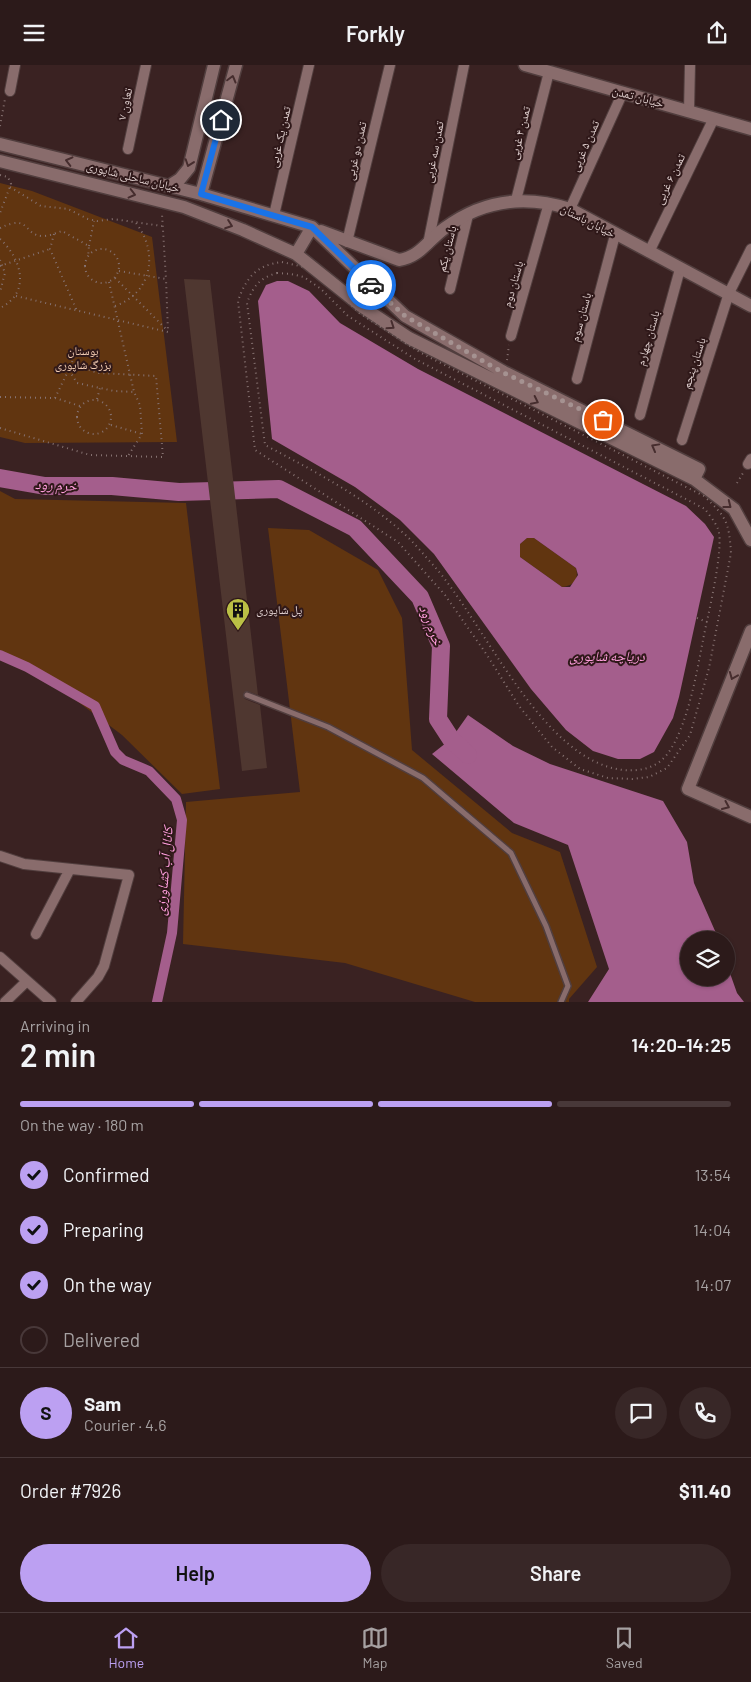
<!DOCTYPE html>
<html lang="en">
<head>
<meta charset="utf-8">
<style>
	body { margin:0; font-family:Barlow,"Noto Naskh Arabic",sans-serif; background:#382727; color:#f1f3f6; height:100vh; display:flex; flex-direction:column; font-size:19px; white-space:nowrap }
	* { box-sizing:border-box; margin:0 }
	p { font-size:16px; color:#a6a1a2 }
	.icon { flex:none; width:28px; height:28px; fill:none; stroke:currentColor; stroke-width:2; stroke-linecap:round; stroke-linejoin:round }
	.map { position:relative; height:937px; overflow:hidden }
	.panel { display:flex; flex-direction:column; background:#2c1a1a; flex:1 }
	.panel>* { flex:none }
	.buttons { position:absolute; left:680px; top:866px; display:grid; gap:10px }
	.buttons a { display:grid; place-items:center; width:55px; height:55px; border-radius:50%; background:#2c1a1a; box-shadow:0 1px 4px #0004,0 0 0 1px #483839; font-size:25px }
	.pin { position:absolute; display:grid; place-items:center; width:42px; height:42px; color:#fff; margin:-21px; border:2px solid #fff; border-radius:50%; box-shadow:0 1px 5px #0007 }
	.courier { position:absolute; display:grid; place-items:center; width:50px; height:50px; margin:-25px; border:4px solid #1a73e8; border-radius:50%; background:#fff; color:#222; box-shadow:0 1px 6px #0007 }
	.head em { font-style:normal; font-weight:600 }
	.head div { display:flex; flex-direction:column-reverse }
	.head { display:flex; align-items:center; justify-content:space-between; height:85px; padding:0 20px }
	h1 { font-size:32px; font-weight:600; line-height:38px }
	.bar { display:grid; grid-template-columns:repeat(4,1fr); gap:8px 5px; align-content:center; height:60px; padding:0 20px }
	.bar i { height:6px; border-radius:4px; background:#483839 }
	.bar .selected { background:#bca0f2 }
	.bar p { grid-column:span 4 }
	.line { display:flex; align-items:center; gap:12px; padding:0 20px; border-top:1px solid #483839 }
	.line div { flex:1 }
	.round { display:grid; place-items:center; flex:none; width:52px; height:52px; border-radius:26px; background:#382727 }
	ol { padding:0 20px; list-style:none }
	li { display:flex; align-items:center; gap:15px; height:55px }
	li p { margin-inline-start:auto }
	li .icon { padding:5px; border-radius:50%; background:#bca0f2; color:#111; stroke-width:4 }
	li:last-child { color:#a6a1a2 }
	li i { width:28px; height:28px; border:2px solid #483839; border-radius:50% }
	.action { display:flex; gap:10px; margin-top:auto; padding:10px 20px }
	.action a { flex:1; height:58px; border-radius:30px; background:#bca0f2; color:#111; font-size:20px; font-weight:600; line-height:58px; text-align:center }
	.action a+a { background:#382727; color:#f1f3f6 }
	header { display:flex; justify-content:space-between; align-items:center; height:65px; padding:0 20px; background:#2c1a1a; font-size:22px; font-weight:600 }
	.tabs { display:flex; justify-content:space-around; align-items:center; height:70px; border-top:1px solid #483839; background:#2c1a1a; font-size:14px; color:#a6a1a2 }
	.tabs a { display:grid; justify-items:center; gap:2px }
	.tabs .selected { color:#bca0f2 }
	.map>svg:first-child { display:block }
	.green { fill:#613510 }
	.water { fill:#a45e8c; fill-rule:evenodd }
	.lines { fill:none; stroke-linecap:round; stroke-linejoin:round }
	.canal { stroke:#a45e8c; stroke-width:10 }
	.river { stroke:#a45e8c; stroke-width:18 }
	.building { fill:#4f3730 }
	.lane-casing { stroke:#513e3e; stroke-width:8 }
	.street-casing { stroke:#513e3e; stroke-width:12 }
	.secondary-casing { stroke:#513e3e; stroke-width:15 }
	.path { stroke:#867271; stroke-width:2; stroke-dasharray:1 4; stroke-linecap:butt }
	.lane { stroke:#896c6c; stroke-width:5 }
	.street { stroke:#896c6c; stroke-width:10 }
	.secondary { stroke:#896c6c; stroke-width:12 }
	.oneway { stroke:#462d2e }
	.done { stroke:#a59291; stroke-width:5; stroke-dasharray:0 9 }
	.route { stroke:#1a73e8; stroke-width:6 }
	.labels { text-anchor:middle; stroke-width:4; stroke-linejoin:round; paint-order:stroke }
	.street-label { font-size:12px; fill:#dececd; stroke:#2f1819 }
	.park-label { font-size:12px; fill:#f3cdb3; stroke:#2f1819 }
	.poi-label { font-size:12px; fill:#dececd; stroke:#2f1819; text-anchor:start }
	.water-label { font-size:14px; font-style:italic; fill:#ff9edd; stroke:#2f1819 }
</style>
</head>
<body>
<header><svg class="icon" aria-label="menu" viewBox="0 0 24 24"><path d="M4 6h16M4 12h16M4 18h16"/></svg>Forkly<svg class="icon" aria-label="share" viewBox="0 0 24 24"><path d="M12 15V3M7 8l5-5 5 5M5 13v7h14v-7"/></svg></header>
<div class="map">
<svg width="751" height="937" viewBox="0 0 751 937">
	<rect width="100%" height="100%" fill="#3a2222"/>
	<path class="green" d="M0 118 32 126 152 172 177 377 25 378 0 372Z
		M0 426 15 434 186 438 220 724 182 729 122 670 24 596 0 586Z
		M268 463 309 465 378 505 402 553 412 685 512 768 560 787 597 902 569 934V937H475L345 898 183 879 186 737 300 727Z
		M527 473H534L576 503C579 514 574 521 562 522L520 492V479Z"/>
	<path class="water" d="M277 216H288L309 226 340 258 418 304 686 441 705 459 714 472 679 632 673 653 654 687 640 694H618L593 686 566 665 531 624 434 489 400 455 355 422 272 374 258 236 266 220ZM534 473 576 503 578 510 570 522H562L520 492V479L527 473Z
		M468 650 513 681 550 699 663 736 687 777 694 818 719 875H689V912H726V897L737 928 744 937H588L609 904 568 780 514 758 432 689 451 674Z"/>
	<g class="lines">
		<path class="canal" d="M0 590 27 602 95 641 115 687 123 695 149 706 176 734 182 755 172 868 157 937"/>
		<path class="river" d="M0 413 45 421H112L179 427 279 424 355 463 420 532 441 581 438 654 451 674 468 690"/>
	</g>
	<path class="building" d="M184 214 210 215 258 630 247 626 243 630 245 634 260 640 267 703 242 706Z"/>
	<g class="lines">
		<g class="lane-casing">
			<path id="lane" d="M247 630 328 662 423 713 511 788 546 861 568 921 561 937"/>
		</g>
		<g class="street-casing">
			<path id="street" d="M10 26 15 0
				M689 46 690 0
				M128 84 146 0
				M516 135 549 7
				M570 144 623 27
				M274 150 309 0
				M347 177 390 0
				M428 179 464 0
				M649 187 714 53
				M450 224 468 150
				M511 271 549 138
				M577 314 615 170
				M640 350 680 204
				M682 375 729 228 751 184
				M748 399 751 394
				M0 791 24 799 129 810 104 901 98 912 76 937
				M36 869 70 804
				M0 892 51 937
				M5 937 27 916"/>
		</g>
		<g class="secondary-casing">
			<path id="secondary" d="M525 0 751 64
				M0 79 201 129 312 162 405 251 504 307 699 404 694 414
				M0 96 184 142 243 165 296 189 361 241 409 273 694 414 734 444 751 475
				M169 121 180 114 189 103 214 0
				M201 129 236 0
				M321 166 399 195C420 192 428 175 445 163 483 135 526 130 570 144L751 241
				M296 189 312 162
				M751 566 688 724 751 752"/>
		</g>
		<path class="path" d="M0 61 5 34
			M0 110 8 112 11 119 0 148
			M10 122 41 141 68 144 88 154 97 156 113 154 162 161
			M0 163C31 148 23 171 43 171 49 171 56 168 62 166L89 181 88 191
			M54 169 50 184 77 246
			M0 174C22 194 31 228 0 243
			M89 181 94 156
			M85 201a17 17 0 1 1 34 0a17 17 0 1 1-34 0Z
			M0 195 5 208 0 227
			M282 197 308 203 324 213 359 248 421 288 704 431C726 452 729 456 731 488L709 603 690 670 667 703 649 712 632 714 608 713 580 704 552 682 519 641 487 590 445 530 398 477 255 385 238 236C246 213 256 200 282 197Z
			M0 201 50 184
			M119 206 166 214 162 149
			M277 208 291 209 304 212 321 224 348 251 415 294 705 444C709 450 716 458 718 464 725 482 707 554 703 575 697 606 685 680 658 698 647 705 635 706 623 705 542 696 484 557 434 501 423 489 413 476 401 466 361 430 312 405 265 380L247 238C253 221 260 213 277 208Z
			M115 213 168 266
			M109 217 134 327 140 340 142 369 128 391
			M16 231 168 267 166 214
			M115 241C152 228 159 188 136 158
			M507 295 509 280
			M0 332 55 333 80 341
			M55 333 68 306
			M97 334 100 323
			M77 352a17 17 0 1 1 34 0a17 17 0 1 1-34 0Z
			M111 360 142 369
			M0 363 90 390 163 392 156 311 99 308 91 306 74 292 69 305 77 318 114 326 134 327
			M737 418 743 408
			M697 553 707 557"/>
		<use href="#lane" class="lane"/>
		<use href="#street" class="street"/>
		<use href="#secondary" class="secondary"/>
	</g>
	<defs><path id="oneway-chevron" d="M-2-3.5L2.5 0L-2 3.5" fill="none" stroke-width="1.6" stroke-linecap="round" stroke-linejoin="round" transform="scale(1.25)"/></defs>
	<g class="oneway">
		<use href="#oneway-chevron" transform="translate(232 14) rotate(-75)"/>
		<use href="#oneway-chevron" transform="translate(69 96) rotate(-166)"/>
		<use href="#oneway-chevron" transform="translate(189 98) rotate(109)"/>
		<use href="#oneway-chevron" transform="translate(132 129) rotate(14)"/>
		<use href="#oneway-chevron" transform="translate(229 160) rotate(20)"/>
		<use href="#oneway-chevron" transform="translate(391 261) rotate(34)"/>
		<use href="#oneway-chevron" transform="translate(535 336) rotate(26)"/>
		<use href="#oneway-chevron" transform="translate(655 382) rotate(-151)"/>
		<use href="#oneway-chevron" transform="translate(728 440) rotate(38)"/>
		<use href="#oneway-chevron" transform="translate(733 611) rotate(112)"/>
		<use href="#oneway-chevron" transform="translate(726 741) rotate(24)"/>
	</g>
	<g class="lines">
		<path class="done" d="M371 220 405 251 504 308 603 355"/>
		<path class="route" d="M221 55 201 129 312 162 371 220"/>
	</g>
	<defs>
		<g id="building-pin" transform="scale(1.25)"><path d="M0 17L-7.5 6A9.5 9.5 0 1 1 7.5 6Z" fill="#bac045" stroke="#2f1819"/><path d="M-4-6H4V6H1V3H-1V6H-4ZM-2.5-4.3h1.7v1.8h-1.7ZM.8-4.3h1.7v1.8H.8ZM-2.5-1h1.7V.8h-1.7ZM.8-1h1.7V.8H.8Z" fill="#111"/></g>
	</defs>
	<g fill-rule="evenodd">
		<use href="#building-pin" x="238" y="545"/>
	</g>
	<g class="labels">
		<g class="street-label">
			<text transform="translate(638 32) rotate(15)" y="4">خیابان تمدن</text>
			<text transform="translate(125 39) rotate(-78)" y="4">تعاون ۷</text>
			<text transform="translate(520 68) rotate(-76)" y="4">تمدن ۴ غربی</text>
			<text transform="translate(280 72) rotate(-77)" y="4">تمدن یک غربی</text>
			<text transform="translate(585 81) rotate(-66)" y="4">تمدن ۵ غربی</text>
			<text transform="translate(356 86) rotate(-77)" y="4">تمدن دو غربی</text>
			<text transform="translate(434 87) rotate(-79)" y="4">تمدن سه غربی</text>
			<text transform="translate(133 112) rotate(14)" y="4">خیابان ساحلی شاپوری</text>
			<text transform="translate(670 114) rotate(-64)" y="4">تمدن ۶ غربی</text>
			<text transform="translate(588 156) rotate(27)" y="4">خیابان باستان</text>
			<text transform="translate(447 184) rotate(-76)" y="4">باستان یکم</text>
			<text transform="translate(513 219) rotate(-74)" y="4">باستان دوم</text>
			<text transform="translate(581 252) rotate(-75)" y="4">باستان سوم</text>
			<text transform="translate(648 273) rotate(-74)" y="4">باستان چهارم</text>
			<text transform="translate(694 298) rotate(-72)" y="4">باستان پنجم</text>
		</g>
		<g class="park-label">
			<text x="83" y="290">بوستان<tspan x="83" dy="14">بزرگ شاپوری</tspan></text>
		</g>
		<g class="poi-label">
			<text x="256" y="549">پل شاپوری</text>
		</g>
		<g class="water-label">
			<text transform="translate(56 420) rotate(3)" y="5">خرم رود</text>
			<text transform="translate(431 560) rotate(69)" y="5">خرم رود</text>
			<text x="607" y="596">دریاچه شاپوری</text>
			<text transform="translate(164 806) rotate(-85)" y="5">کانال آب کشاورزی</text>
		</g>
	</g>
</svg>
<div class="buttons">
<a><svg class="icon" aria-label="layers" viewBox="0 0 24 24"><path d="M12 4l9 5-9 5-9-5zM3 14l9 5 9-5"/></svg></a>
</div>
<div class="pin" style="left:603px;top:355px;background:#ea580c"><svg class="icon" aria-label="bag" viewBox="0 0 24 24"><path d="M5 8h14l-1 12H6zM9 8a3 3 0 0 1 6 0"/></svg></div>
<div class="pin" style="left:221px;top:55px;background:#1f2937"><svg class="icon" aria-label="home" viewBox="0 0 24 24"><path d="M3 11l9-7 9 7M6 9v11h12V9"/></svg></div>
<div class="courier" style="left:371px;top:220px"><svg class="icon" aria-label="car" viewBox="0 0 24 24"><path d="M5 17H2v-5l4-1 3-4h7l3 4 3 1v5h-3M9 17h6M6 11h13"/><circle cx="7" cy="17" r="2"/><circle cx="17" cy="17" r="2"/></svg></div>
</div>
<section class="panel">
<div class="head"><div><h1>2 min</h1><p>Arriving in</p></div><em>14:20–14:25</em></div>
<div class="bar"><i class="selected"></i><i class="selected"></i><i class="selected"></i><i></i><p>On the way · 180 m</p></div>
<ol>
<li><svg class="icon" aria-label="check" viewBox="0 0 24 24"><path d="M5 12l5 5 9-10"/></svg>Confirmed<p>13:54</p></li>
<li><svg class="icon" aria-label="check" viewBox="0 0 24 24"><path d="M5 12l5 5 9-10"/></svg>Preparing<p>14:04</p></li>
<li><svg class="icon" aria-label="check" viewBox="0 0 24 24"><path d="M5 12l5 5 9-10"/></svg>On the way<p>14:07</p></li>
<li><i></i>Delivered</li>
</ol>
<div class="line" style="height:90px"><b class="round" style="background:#bca0f2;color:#111">S</b><div><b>Sam</b><p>Courier · 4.6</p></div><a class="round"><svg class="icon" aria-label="chat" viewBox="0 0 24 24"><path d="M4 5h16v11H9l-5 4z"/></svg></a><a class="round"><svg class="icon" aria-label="phone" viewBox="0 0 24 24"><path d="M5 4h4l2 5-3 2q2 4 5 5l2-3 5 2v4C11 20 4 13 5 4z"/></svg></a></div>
<div class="line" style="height:65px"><div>Order #7926</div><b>$11.40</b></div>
<div class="action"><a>Help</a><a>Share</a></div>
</section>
<nav class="tabs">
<a class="selected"><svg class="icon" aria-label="home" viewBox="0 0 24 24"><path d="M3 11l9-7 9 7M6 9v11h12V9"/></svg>Home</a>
<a><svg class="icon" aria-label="map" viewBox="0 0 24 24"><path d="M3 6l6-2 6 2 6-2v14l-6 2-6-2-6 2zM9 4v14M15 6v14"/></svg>Map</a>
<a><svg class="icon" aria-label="saved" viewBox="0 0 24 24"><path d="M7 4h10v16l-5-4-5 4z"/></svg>Saved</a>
</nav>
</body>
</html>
